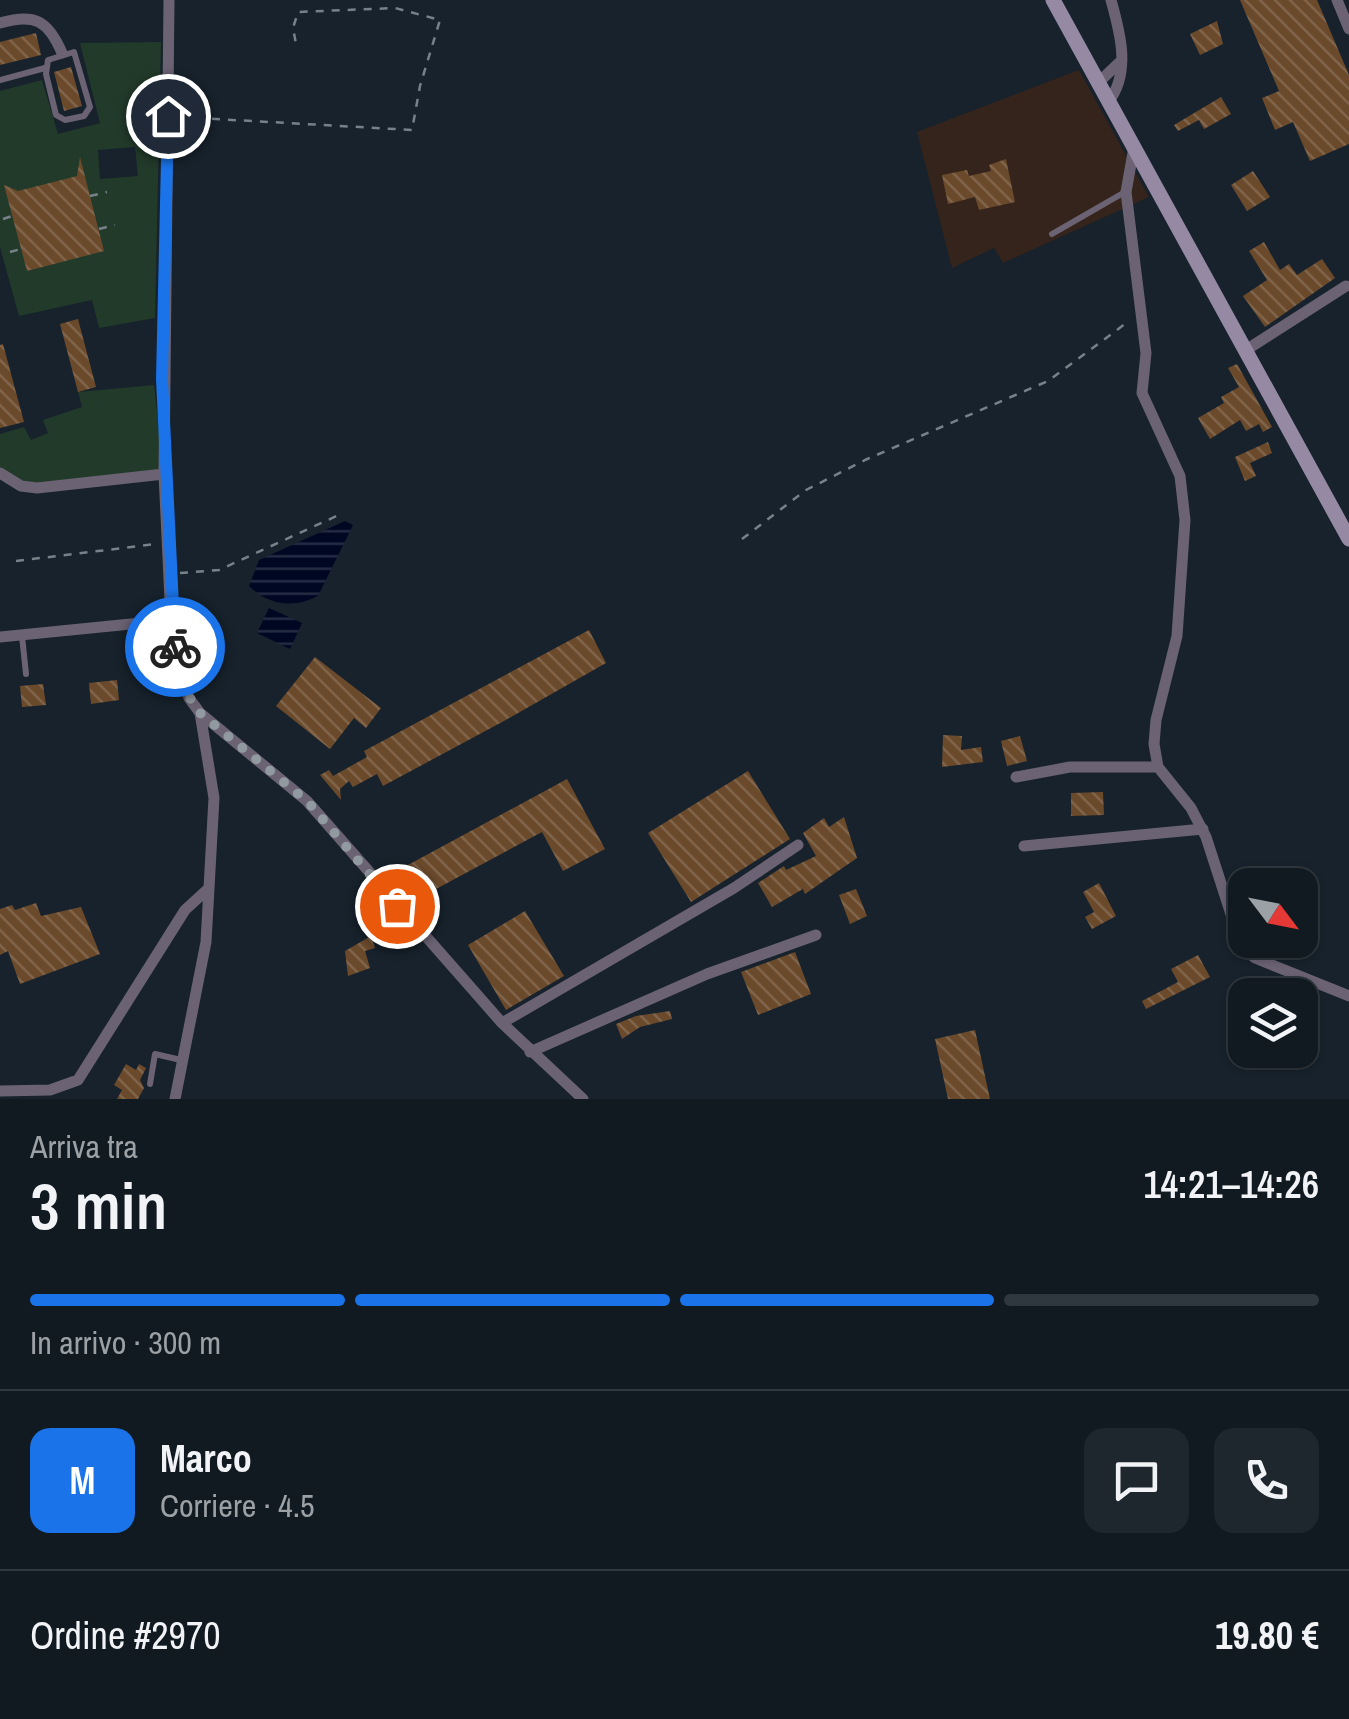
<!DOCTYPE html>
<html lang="it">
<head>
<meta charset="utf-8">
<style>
	body { margin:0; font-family:"Archivo Narrow",sans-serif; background:#1e272e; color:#f1f3f6; height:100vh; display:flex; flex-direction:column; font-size:38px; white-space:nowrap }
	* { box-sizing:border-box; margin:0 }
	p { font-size:32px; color:#9ca1a5 }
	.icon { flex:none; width:55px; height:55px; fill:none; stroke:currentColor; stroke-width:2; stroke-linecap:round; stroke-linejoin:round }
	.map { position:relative; height:1099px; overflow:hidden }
	.side { display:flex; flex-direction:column; background:#111a21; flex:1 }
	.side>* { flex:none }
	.needle { width:65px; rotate:122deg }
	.fabs { position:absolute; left:1228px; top:868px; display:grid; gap:20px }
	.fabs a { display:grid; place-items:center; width:90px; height:90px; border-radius:20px; background:#111a21; box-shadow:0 2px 8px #0004,0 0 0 2px #30383f; font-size:50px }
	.pin { position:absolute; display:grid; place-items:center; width:85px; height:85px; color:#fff; margin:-42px; border:5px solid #fff; border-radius:50%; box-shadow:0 2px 10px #0007 }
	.courier { position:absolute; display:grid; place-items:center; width:100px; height:100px; margin:-50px; border:8px solid #1a73e8; border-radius:50%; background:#fff; color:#222; box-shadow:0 2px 12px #0007 }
	.headline em { font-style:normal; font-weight:600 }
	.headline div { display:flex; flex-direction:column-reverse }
	.headline { display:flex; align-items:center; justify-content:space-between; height:170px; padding:0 30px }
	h1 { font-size:65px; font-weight:600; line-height:75px }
	.bar { display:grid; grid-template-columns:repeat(4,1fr); gap:15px 10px; align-content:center; height:120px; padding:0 30px }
	.bar i { height:12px; border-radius:8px; background:#30383f }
	.bar .on { background:#1a73e8 }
	.bar p { grid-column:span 4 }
	.line { display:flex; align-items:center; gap:25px; padding:0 30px; border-top:2px solid #30383f }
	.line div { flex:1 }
	.round { display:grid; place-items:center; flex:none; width:105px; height:105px; border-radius:20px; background:#1e272e }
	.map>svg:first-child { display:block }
	.commercial { fill:#35241b }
	.green { fill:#223a2a; fill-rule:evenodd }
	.water { fill:url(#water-rules) }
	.building { fill:url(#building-back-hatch) }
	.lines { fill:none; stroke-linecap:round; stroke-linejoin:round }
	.path { stroke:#788189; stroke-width:2.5; stroke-dasharray:8 8; stroke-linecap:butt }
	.lane { stroke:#6b6374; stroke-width:6 }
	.street { stroke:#6b6374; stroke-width:11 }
	.secondary { stroke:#9689a4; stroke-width:15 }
	.done { stroke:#9199a1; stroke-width:10; stroke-dasharray:0 18 }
	.route { stroke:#1a73e8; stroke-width:12 }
</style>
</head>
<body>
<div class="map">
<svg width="1349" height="1099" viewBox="0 0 1349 1099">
	<defs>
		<pattern id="water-rules" width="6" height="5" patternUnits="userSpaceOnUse" patternTransform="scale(2.5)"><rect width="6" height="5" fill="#000722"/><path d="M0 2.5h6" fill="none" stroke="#242b42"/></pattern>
		<pattern id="building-back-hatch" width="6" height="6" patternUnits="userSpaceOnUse" patternTransform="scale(2.5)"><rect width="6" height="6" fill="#6b4a2c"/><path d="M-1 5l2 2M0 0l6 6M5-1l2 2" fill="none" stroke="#7f644a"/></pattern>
	</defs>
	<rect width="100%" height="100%" fill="#17222c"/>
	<path class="commercial" d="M1079 70 1149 197 1003 263 994 248 952 268 917 132Z"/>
	<path class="green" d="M161 42 155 318 99 328 92 300 19 316 0 247V91L42 80 58 134 100 123 80 43ZM135 147 138 176 100 179 98 150Z
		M154 385 164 474 37 488 0 473V434L24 427 31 440 48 433 43 420 82 407 78 392Z"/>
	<path class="water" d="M345 521 353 525 318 596C294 609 268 605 249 586L259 560Z
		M269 608 302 623 290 649 257 633Z"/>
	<path class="building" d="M1240 0H1317L1349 75V144L1310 161 1293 122 1275 130 1262 98 1279 91Z
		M1217 21 1223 44 1200 55 1190 34Z
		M36 33 41 55 0 65V42Z
		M71 67 82 106 64 111 54 72Z
		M1221 97 1231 114 1204 129 1199 120 1178 131 1174 125Z
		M80 157 104 251 27 271 4 185 18 191 77 176Z
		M1006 159 1015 202 979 210 975 197 948 204 942 175 967 170 969 176 991 171 989 165Z
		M1253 171 1270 197 1247 211 1231 185Z
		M1264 242 1280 270 1289 264 1297 275 1322 259 1335 278 1265 327 1243 296 1267 280 1249 251Z
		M78 319 96 387 78 392 60 324Z
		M3 344 24 422 0 428V345Z
		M1237 364 1272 427 1263 432 1259 424 1246 431 1240 420 1210 439 1198 418 1224 403 1221 397 1239 387 1228 368Z
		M1268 442 1272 453 1250 463 1256 476 1245 481 1235 457Z
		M589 630 606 663 504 721 383 786 377 774 353 787 349 781 340 789 341 800 320 775 329 770 333 776 367 757 364 751Z
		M315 657 381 708 366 728 354 718 330 749 276 706Z
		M117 680 119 700 91 704 89 683Z
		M43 684 46 705 22 707 20 686Z
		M943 735 962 736 961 750 981 747 983 762 942 767Z
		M1020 736 1027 761 1007 766 1001 741Z
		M748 771 790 839 691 902 648 833Z
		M567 779 605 849 563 871 542 832 423 896 406 866Z
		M1103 792 1104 815 1071 816V793Z
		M844 817 857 858 805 894 803 889 772 907 758 883 784 866 786 870 816 856 803 833 824 818 829 827Z
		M1099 883 1116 916 1092 929 1085 917 1094 912 1083 892Z
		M856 889 867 916 850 924 839 895Z
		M36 903 41 916 81 907 100 954 20 984 8 951 0 955V909L12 905 15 910Z
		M525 911 564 976 506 1010 468 945Z
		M371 936 375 948 365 951 370 968 348 976 345 951Z
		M795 952 811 994 758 1015 741 972Z
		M1198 955 1210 977 1146 1009 1142 1001 1178 982 1171 969Z
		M670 1011 672 1019 640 1027 622 1039 616 1024 636 1016Z
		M975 1030 990 1099H948L935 1039Z
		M126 1064 136 1070 139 1064 146 1068 140 1080 144 1088 138 1099H117L122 1090 114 1085Z"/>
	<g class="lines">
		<path class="path" d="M180 117 412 130 420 86 440 20 395 8 298 12 293 28 297 49
			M90 196 107 192
			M3 219 12 216
			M99 229 115 225
			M10 252 21 249
			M742 539 806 490 865 460 1048 381 1129 321
			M16 561 156 544
			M180 573 219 570 343 513"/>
		<path class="lane" d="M74 52 90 107 84 116 65 120 56 115 46 74 48 60Z
			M0 80 45 68
			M1052 234 1125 192
			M22 636 26 674
			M150 1084 155 1054 181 1060"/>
		<path class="street" d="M169 0 164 474 171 620 177 657 189 698 200 713 307 801 502 1023 583 1099
			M1337 0 1349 29
			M0 23C34 13 48 20 62 53
			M1099 82 1122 60
			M1109 101C1131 72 1120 32 1111 0
			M1134 147 1126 192 1146 353 1142 393 1180 476 1185 520 1177 636 1156 720 1154 744 1158 767 1191 808 1206 837 1242 948 1255 958 1349 996
			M1246 350 1346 286
			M0 473 21 486 37 488 164 474
			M0 637 171 620
			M1016 777 1070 767H1158
			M1024 846 1203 829
			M502 1023 734 888 798 845
			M530 1052 707 974 816 935
			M0 1091 50 1090 78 1080 185 910 209 888
			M175 1099 206 942 214 798 200 713"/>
		<path class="secondary" d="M1053 0 1349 539"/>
	</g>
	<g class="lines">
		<path class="done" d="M175 647 190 698 200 713 308 802 397 906"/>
		<path class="route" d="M168 116 162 379 175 647"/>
	</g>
</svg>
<div class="fabs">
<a><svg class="needle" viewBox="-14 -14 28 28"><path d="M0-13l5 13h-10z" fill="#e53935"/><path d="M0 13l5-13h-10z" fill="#9ca1a5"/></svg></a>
<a><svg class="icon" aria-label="layers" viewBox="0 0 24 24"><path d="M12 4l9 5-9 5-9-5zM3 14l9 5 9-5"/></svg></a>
</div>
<div class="pin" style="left:397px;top:906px;background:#ea580c"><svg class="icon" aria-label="bag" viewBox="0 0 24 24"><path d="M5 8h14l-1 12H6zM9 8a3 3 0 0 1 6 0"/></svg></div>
<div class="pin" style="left:168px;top:116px;background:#1f2937"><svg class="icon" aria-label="home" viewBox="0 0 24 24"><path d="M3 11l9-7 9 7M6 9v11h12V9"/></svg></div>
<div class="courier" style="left:175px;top:647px"><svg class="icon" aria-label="bike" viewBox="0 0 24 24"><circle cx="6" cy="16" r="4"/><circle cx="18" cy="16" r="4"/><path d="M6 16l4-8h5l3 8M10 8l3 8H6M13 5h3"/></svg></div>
</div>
<section class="side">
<div class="headline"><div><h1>3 min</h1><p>Arriva tra</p></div><em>14:21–14:26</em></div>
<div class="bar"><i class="on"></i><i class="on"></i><i class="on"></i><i></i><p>In arrivo · 300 m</p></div>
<div class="line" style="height:180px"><b class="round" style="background:#1a73e8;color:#fff">M</b><div><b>Marco</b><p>Corriere · 4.5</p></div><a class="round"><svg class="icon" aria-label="chat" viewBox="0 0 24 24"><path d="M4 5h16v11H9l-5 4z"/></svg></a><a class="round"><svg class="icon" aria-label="phone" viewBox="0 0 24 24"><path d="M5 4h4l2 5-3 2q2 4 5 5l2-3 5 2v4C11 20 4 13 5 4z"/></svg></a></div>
<div class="line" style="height:130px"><div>Ordine #2970</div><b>19.80 €</b></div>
</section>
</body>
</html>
